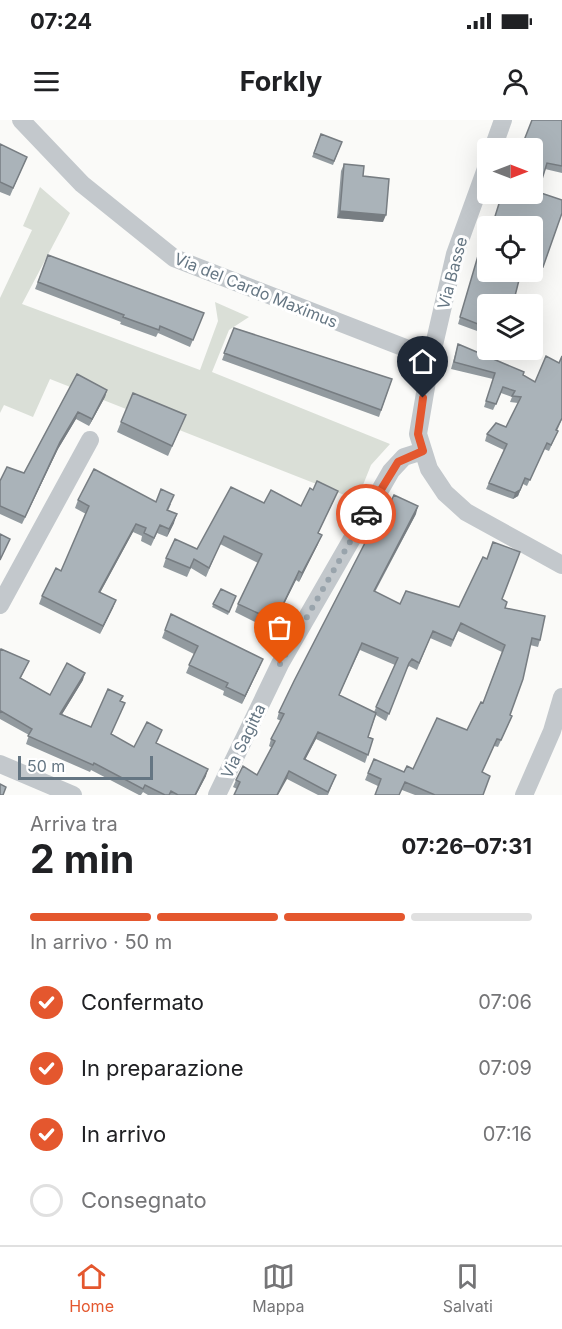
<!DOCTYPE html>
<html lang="it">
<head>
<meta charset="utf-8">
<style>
	body { margin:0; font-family:Inter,sans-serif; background:#f6f6f6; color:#202124; height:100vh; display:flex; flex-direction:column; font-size:22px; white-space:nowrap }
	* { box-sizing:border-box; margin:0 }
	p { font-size:20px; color:#757577 }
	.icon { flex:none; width:33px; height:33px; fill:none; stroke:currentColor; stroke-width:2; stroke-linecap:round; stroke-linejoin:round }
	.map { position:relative; height:675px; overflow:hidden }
	.drawer { display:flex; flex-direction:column; background:#fff; flex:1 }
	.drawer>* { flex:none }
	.needle { width:39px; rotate:90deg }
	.fabs { position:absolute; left:477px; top:18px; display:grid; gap:12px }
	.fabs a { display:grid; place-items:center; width:66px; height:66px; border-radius:6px; background:#fff; box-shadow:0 6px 24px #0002; font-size:30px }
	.scale { position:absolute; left:18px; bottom:15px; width:135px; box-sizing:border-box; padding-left:6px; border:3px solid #657683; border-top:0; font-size:16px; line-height:21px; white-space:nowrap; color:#657683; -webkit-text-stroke:4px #fff; paint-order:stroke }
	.pin { position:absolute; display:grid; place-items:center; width:51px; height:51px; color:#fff; margin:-62px -26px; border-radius:50% 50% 50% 0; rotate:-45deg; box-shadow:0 0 6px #0007 }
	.pin .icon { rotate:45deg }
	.courier { position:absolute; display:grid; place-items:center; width:60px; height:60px; margin:-30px; border:4px solid #e4572e; border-radius:50%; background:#fff; color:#222; box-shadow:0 2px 8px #0007 }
	.head em { font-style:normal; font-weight:700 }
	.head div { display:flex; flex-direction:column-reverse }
	.head { display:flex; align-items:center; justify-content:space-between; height:102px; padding:0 30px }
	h1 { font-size:39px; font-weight:700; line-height:45px }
	.bar { display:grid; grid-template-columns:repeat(4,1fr); gap:9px 6px; align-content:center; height:72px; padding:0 30px }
	.bar i { height:8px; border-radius:4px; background:#e0e0e0 }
	.bar .selected { background:#e4572e }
	.bar p { grid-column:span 4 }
	ol { padding:0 30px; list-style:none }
	li { display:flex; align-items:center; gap:18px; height:66px }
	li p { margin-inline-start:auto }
	li .icon { padding:6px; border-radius:50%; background:#e4572e; color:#fff; stroke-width:4 }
	li:last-child { color:#757577 }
	li i { width:33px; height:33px; border:3px solid #e0e0e0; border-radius:50% }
	.status { display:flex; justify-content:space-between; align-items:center; height:42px; padding:0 30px; background:#fff; direction:ltr }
	.status svg { height:16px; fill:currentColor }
	header { display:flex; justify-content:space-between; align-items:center; height:78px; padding:0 30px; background:#fff; font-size:27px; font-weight:700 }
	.tabs { display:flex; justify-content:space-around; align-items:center; height:84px; border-top:2px solid #e0e0e0; background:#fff; font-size:16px; color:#757577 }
	.tabs a { display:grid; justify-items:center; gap:3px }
	.tabs .selected { color:#e4572e }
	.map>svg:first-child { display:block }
	.green { fill:#dadfd7 }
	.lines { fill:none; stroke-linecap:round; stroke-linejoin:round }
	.street { stroke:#c3c8cc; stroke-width:18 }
	.wall { fill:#929a9f; fill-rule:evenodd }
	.shaded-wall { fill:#777d82 }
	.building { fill:#aab3b9; stroke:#777d82; stroke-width:1.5 }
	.done { stroke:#99a4ac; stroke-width:6; stroke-dasharray:0 10.8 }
	.route { stroke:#e4572e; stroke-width:8 }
	.labels { text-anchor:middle; stroke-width:6; stroke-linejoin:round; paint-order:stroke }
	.street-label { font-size:16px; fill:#657683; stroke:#fff }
</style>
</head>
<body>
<div class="status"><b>07:24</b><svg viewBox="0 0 49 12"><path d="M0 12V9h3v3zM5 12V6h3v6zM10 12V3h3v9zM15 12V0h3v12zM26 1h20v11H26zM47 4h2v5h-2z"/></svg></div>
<header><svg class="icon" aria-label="menu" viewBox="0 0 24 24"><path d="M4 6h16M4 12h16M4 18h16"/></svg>Forkly<svg class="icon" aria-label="person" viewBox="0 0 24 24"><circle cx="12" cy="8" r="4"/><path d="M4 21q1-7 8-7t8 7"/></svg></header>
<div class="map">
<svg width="562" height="675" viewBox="0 0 562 675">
	<rect width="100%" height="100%" fill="#fafaf8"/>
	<path class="green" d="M40 67 70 93 22 184 200 250 218 201 215 182 249 197 229 210 212 252 390 324 371 345 357 380 50 259 33 297 4 285 0 293V178L32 110 23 106Z"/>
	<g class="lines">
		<path class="street" d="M21 0 82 64 174 138 431 238
			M493 28 503 0
			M488 43 455 134 431 238 418 314 429 349 445 373 466 392 562 445
			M0 485 90 320
			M0 644 73 675
			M217 675 280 544 391 351 404 337 423 331
			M524 675 552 611 562 577"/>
	</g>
	<path class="wall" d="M562 0V53L545 49 538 72 562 93 541 153 532 149V106H491Z
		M321 14 342 22 333 45 312 37Z
		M0 24 27 37 10 76 0 72Z
		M344 44 383 102 337 98 341 51Z
		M480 129 488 184V215L458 204Z
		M48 135 204 193 190 227 158 213 156 217 120 204 121 202 35 169Z
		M234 208 392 259 379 297 222 240Z
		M458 224 535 262 559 243 562 236V299L557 311H558L549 331 544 329 527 366 523 364 518 376 513 379 486 369 504 330 485 321 487 314 506 307 518 283 510 282 512 277 501 273 493 290 484 287 493 259 451 249Z
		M77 254 107 270 105 277 89 306 76 299 58 329 22 404 0 394V361L24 353Z
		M186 295 168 336 117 312 121 302Z
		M78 380 156 382 171 384 168 391 174 403 167 417 157 413 151 426 141 421 142 416 133 412 100 473 116 480 100 514 39 484 42 476 61 451 86 394 75 388Z
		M334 380 318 413V424L299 462 296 460 271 510 235 492 238 484 258 443 220 424 206 457 191 448 187 457 163 447 166 438 197 429 264 383 301 386Z
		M416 394 375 472 400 484 459 487 502 480 507 482 505 488 540 520 538 527 530 525 510 595 512 596 509 603 498 627 494 626 482 652 483 675H415L402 670 378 666 365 660 368 653 404 652 413 649 467 610 483 583 502 532 458 511 451 527 430 518 417 550 409 546 406 550 386 601 376 595 368 617 373 619 365 643 316 619 305 639 336 655 328 675H318L287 659 237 669 233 667 236 660 257 655 272 628 269 626 271 619 281 601 277 599 279 592 372 422ZM360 530 395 545 374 592 339 575Z
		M221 469 236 476 228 495 212 487Z
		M171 494 260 546 242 584 223 575 224 571 186 553 194 534 162 518Z
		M0 531 29 541 21 558 50 575 83 560 62 594 91 607 121 581 125 583 111 614 134 627 162 610 156 623 206 656 196 675H148L143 672 141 675H139L91 650 90 652 26 624 29 615 0 599Z"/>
	<path class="shaded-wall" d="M340 91 386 95 383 102 337 98Z
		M107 270 105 277 89 306 92 299Z
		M78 292 76 299 58 329 22 404 60 322Z
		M525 358 518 376 513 379 515 373Z
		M418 386 416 394 371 478 374 471Z
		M177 394 174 403 167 417 169 409Z
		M136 404 133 412 96 480 99 472Z
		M322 415 318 424 299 462 302 453Z
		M299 451 296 460 271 510 275 501Z
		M116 480 113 488 100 514 103 506Z
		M263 539 260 546 242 584 245 576Z
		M85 553 83 560 58 601 60 594Z
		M318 612 316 619 302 646 304 639Z
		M208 649 206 656 196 675H195Z
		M289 651 287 659 278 675H277Z"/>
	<path class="building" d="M532 0H562V46L547 43 538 72 562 80V93L543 147 532 141V106H492L502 74H532V28H521Z
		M321 14 342 22 334 41 314 33Z
		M0 24 27 37 13 68 0 62Z
		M344 44 364 46 363 56 389 59 386 95 340 91Z
		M488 119V152H521L513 184H488V208L460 197 480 129 484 130Z
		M48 135 204 193 193 220 160 206 159 210 123 197 124 195 38 162Z
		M234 208 392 259 381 290 224 233Z
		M458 224 524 252 523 255 535 262 546 236 559 243 562 236V298L556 310 558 311 551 325 547 323 530 360 525 358 520 370 515 373 489 363 507 324 487 314 496 303 506 307 521 277 512 276 515 271 503 267 496 284 486 281 495 253 454 242Z
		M77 254 107 270 92 299 78 292 60 322 25 397 0 386V361L7 347 24 353Z
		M133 273 186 295 172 326 121 302Z
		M94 349 156 382 161 369 174 375 167 390 177 394 169 409 160 405 154 418 144 413 146 408 136 404 99 472 116 480 103 506 42 476 56 448 61 451 89 386 78 380Z
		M317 361 338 371 318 413 322 415 302 453 299 451 275 501 238 484 262 434 224 416 209 448 194 439 190 448 166 438 175 419 197 429 231 367 264 383 271 370 301 386 310 368 313 370Z
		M394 375 418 386 374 471 400 484 406 471 459 487 483 437 487 439 493 422 520 432 502 479 507 482 505 488 545 496 540 520 532 518 523 559 510 595 512 596 501 620 497 619 482 652 490 656 483 675H435L405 662 399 675H375L381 659 368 653 374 639 404 652 407 646 413 649 437 598 467 610 481 582 483 583 505 525 461 503 453 520 433 511 419 543 412 539 409 543 389 594 376 587 398 538 362 523 339 575 376 593 368 617 373 619 368 635 318 612 304 639 336 655 328 672 289 651 277 675H234L240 662 236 660 243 646 257 655 275 621 271 619 284 594 279 592 294 561 367 419 372 422Z
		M0 414 10 419 0 440Z
		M221 469 236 476 229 492 213 484Z
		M171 494 263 539 245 576 226 567 228 563 189 545 198 526 165 510Z
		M1 529 29 541 20 558 50 575 67 543 85 553 60 594 91 607 108 569 123 576 120 581 125 583 111 614 134 627 147 602 162 610 156 623 208 649 195 675H178L171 671 169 675H165L145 665 143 669 94 643 93 645 28 616 32 609 1 591 0 593V531Z
		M0 664 6 667 3 675H0Z"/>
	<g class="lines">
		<path class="done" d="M280 544 366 394"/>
		<path class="route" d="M366 394 398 342 423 331 418 314 423 278"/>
	</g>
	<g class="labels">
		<g class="street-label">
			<text transform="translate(452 153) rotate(-75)" y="6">Via Basse</text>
			<text transform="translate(256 170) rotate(22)" y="6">Via del Cardo Maximus</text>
			<text transform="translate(243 621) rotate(-64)" y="6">Via Sagitta</text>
		</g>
	</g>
</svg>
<div class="fabs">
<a><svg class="needle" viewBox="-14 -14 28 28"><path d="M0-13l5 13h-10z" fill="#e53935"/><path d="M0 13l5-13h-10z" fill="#757577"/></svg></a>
<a><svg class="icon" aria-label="locate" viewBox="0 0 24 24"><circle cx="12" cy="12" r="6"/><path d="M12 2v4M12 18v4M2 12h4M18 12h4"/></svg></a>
<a><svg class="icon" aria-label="layers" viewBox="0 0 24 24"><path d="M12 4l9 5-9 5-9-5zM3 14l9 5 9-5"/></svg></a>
</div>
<div class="scale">50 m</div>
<div class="pin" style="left:280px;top:544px;background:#ea580c"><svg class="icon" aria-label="bag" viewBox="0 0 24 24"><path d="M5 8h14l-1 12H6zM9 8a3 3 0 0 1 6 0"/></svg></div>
<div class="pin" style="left:423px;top:278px;background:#1f2937"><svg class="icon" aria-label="home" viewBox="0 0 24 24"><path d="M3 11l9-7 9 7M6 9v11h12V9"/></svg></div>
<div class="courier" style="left:366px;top:394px"><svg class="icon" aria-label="car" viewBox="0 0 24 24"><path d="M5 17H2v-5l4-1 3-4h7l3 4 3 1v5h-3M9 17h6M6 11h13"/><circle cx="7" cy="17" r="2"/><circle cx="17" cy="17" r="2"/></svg></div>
</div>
<section class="drawer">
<div class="head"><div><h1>2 min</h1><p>Arriva tra</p></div><em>07:26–07:31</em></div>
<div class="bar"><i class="selected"></i><i class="selected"></i><i class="selected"></i><i></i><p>In arrivo · 50 m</p></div>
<ol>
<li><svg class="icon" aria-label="check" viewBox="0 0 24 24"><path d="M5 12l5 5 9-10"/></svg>Confermato<p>07:06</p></li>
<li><svg class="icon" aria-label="check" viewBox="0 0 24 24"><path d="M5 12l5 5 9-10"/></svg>In preparazione<p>07:09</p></li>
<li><svg class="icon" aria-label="check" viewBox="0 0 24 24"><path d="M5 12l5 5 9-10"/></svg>In arrivo<p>07:16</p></li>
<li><i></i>Consegnato</li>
</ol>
</section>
<nav class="tabs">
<a class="selected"><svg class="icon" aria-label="home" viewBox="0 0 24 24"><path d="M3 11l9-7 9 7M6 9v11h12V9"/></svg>Home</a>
<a><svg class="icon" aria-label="map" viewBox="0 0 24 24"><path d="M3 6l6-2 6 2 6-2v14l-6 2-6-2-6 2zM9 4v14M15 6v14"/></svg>Mappa</a>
<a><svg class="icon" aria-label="saved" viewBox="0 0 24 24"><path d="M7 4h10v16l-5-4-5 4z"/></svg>Salvati</a>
</nav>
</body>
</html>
